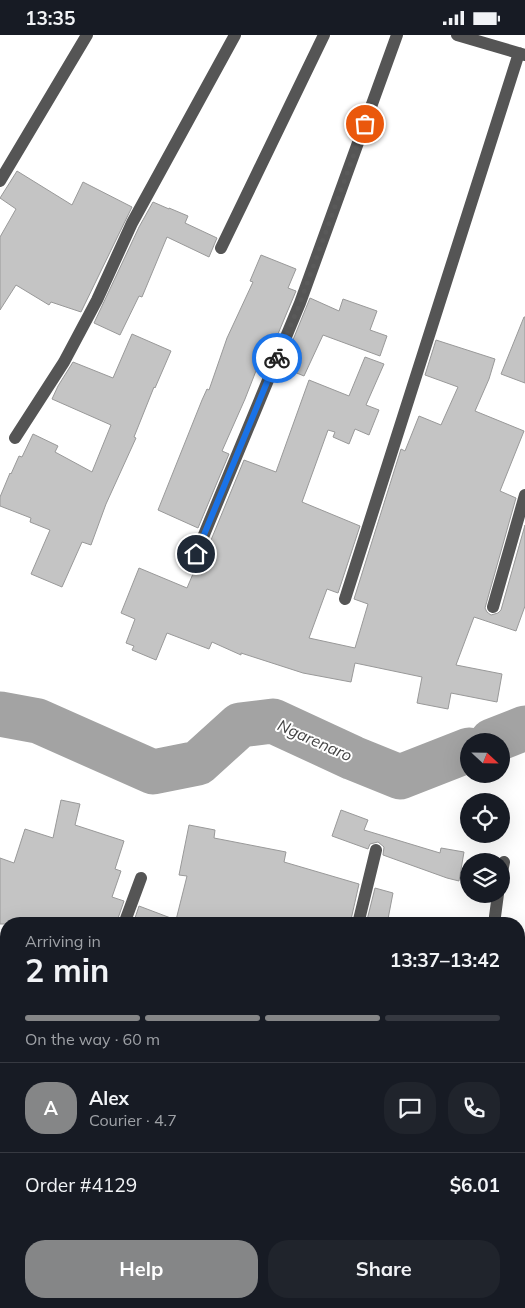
<!DOCTYPE html>
<html lang="en">
<head>
<meta charset="utf-8">
<style>
	body { margin:0; font-family:Mulish,sans-serif; background:#20242c; color:#f1f3f6; height:100vh; display:flex; flex-direction:column; font-size:19px; white-space:nowrap }
	* { box-sizing:border-box; margin:0 }
	p { font-size:16px; color:#9ea1a6 }
	.icon { flex:none; width:28px; height:28px; fill:none; stroke:currentColor; stroke-width:2; stroke-linecap:round; stroke-linejoin:round }
	.map { position:relative; flex:1; overflow:hidden }
	.side { position:absolute; left:0px; top:882px; width:525px; height:391px; display:flex; flex-direction:column; background:#171b24; border-radius:20px 20px 0 0; box-shadow:0 5px 20px #0002 }
	.side>* { flex:none }
	.needle { width:32px; rotate:112deg }
	.tools { position:absolute; left:460px; top:698px; display:grid; gap:10px }
	.tools a { display:grid; place-items:center; width:50px; height:50px; border-radius:50%; background:#171b24; box-shadow:0 5px 20px #0002; font-size:25px }
	.pin { position:absolute; display:grid; place-items:center; width:42px; height:42px; color:#fff; margin:-21px; border:2px solid #fff; border-radius:50%; box-shadow:0 1px 5px #0007 }
	.courier { position:absolute; display:grid; place-items:center; width:50px; height:50px; margin:-25px; border:4px solid #1a73e8; border-radius:50%; background:#fff; color:#222; box-shadow:0 1px 6px #0007 }
	.summary em { font-style:normal; font-weight:700 }
	.summary div { display:flex; flex-direction:column-reverse }
	.summary { display:flex; align-items:center; justify-content:space-between; height:85px; padding:0 25px }
	h1 { font-size:32px; font-weight:700; line-height:38px }
	.bar { display:grid; grid-template-columns:repeat(4,1fr); gap:8px 5px; align-content:center; height:60px; padding:0 25px }
	.bar i { height:6px; border-radius:4px; background:#363941 }
	.bar .selected { background:#858687 }
	.bar p { grid-column:span 4 }
	.line { display:flex; align-items:center; gap:12px; padding:0 25px; border-top:1px solid #363941 }
	.line div { flex:1 }
	.round { display:grid; place-items:center; flex:none; width:52px; height:52px; border-radius:20px; background:#20242c }
	.button { display:flex; gap:10px; margin-top:auto; padding:10px 25px }
	.button a { flex:1; height:58px; border-radius:20px; background:#858687; color:#fff; font-size:20px; font-weight:700; line-height:58px; text-align:center }
	.button a+a { background:#20242c; color:#f1f3f6 }
	.status { display:flex; justify-content:space-between; align-items:center; height:35px; padding:0 25px; background:#171b24; direction:ltr }
	.status svg { height:14px; fill:currentColor }
	.map>svg:first-child { display:block }
	.lines { fill:none; stroke-linecap:round; stroke-linejoin:round }
	.river { stroke:#a3a3a3; stroke-width:45 }
	.building { fill:#c4c4c4; stroke:#999 }
	.minor { stroke:#555; stroke-width:12 }
	.done { stroke:#595959; stroke-width:5; stroke-dasharray:0 9 }
	.route { stroke:#1a73e8; stroke-width:6 }
	.labels { text-anchor:middle; stroke-width:4; stroke-linejoin:round; paint-order:stroke }
	.water-label { font-size:16px; font-style:italic; fill:#444; stroke:#fff }
</style>
</head>
<body>
<div class="status"><b>13:35</b><svg viewBox="0 0 49 12"><path d="M0 12V9h3v3zM5 12V6h3v6zM10 12V3h3v9zM15 12V0h3v12zM26 1h20v11H26zM47 4h2v5h-2z"/></svg></div>
<div class="map">
<svg width="525" height="1273" viewBox="0 0 525 1273">
	<rect width="100%" height="100%" fill="#fff"/>
	<g class="lines">
		<path class="river" d="M0 679 38 686 153 737 198 728 240 690 273 686 353 723 400 742 469 715
			M492 706 525 693"/>
	</g>
	<path class="building" d="M17 136 72 170 83 147 132 172 81 277 51 267 49 270 16 250 0 275V202L16 174 0 163Z
		M153 167 169 174V173L188 181 185 188 217 203 209 222 167 202 142 262 139 261 120 300 94 288 139 192Z
		M261 220 296 234 288 253 296 256 267 325 261 323 245 364 222 416 229 419 198 493 158 475 202 365 207 354 209 355 227 303 253 247 250 246Z
		M310 263 339 276 343 264 377 276 370 295 387 301 380 321 323 300 304 341 282 332Z
		M524 282H525V348L501 339Z
		M132 299 171 316 155 353 154 352 134 402 136 403 106 469 91 510 82 507 62 552 31 539 50 495 30 487 31 483 0 471V462L10 438 11 439 19 421 22 422 33 399 58 411 55 417 92 437 111 390 52 364 58 351 73 327 113 343Z
		M436 305 495 324 489 344 475 376 524 396 500 456 516 463 485 573 487 577 491 580 498 578 501 575 525 490V571L516 596 474 582 456 630 502 639 497 667 451 658 448 674 417 668 422 642 355 628 351 647 303 638 241 618V620L212 607 209 614 167 598 156 625 132 615 134 611 126 608 135 584 121 578 139 533 187 553 198 527 204 522 244 425 276 437 309 345 349 361 365 322 384 329 366 370 379 375 369 400 355 394 349 409 333 402 335 397 328 395 302 467 360 491 338 558 327 554 309 603 355 613 368 569 354 564 401 414 405 416 419 381 441 390 458 352 425 340Z
		M61 765 80 769 75 790 124 806 115 834 121 836 112 862 124 866 116 889H0V823L14 828 25 794 53 803Z
		M341 775 368 785 364 795 440 818 441 813 464 817 459 846 447 843 383 820 384 812 378 807 370 809 368 814 332 801Z
		M189 790 215 795 214 803 286 817 284 827 359 849 350 889H133L139 871 176 885 187 841 179 840Z
		M375 853 393 858 387 889H366Z"/>
	<g class="lines">
		<path class="minor" d="M457 0 525 20
			M0 146 87 0
			M221 213 324 0
			M15 403 64 327 97 265 132 188 235 0
			M196 519 300 268 397 0
			M345 564 519 18
			M493 572 525 460
			M501 842 504 827
			M124 889 141 843
			M358 889 376 815
			M494 889 498 859
			M0 1040 6 1043
			M21 1273 23 1268
			M119 1273 121 1268
			M282 1273V1268
			M355 1273 357 1268"/>
	</g>
	<g class="lines">
		<path class="done" d="M277 323 300 268 365 89"/>
		<path class="route" d="M196 519 277 323"/>
	</g>
	<g class="labels">
		<g class="water-label">
			<text transform="translate(315 705) rotate(24)" y="6">Ngarenaro</text>
		</g>
	</g>
</svg>
<div class="tools">
<a><svg class="needle" viewBox="-14 -14 28 28"><path d="M0-13l5 13h-10z" fill="#e53935"/><path d="M0 13l5-13h-10z" fill="#9ea1a6"/></svg></a>
<a><svg class="icon" aria-label="locate" viewBox="0 0 24 24"><circle cx="12" cy="12" r="6"/><path d="M12 2v4M12 18v4M2 12h4M18 12h4"/></svg></a>
<a><svg class="icon" aria-label="layers" viewBox="0 0 24 24"><path d="M12 4l9 5-9 5-9-5zM3 14l9 5 9-5"/></svg></a>
</div>
<div class="pin" style="left:365px;top:89px;background:#ea580c"><svg class="icon" aria-label="bag" viewBox="0 0 24 24"><path d="M5 8h14l-1 12H6zM9 8a3 3 0 0 1 6 0"/></svg></div>
<div class="pin" style="left:196px;top:519px;background:#1f2937"><svg class="icon" aria-label="home" viewBox="0 0 24 24"><path d="M3 11l9-7 9 7M6 9v11h12V9"/></svg></div>
<div class="courier" style="left:277px;top:323px"><svg class="icon" aria-label="bike" viewBox="0 0 24 24"><circle cx="6" cy="16" r="4"/><circle cx="18" cy="16" r="4"/><path d="M6 16l4-8h5l3 8M10 8l3 8H6M13 5h3"/></svg></div>
<section class="side">
<div class="summary"><div><h1>2 min</h1><p>Arriving in</p></div><em>13:37–13:42</em></div>
<div class="bar"><i class="selected"></i><i class="selected"></i><i class="selected"></i><i></i><p>On the way · 60 m</p></div>
<div class="line" style="height:90px"><b class="round" style="background:#858687;color:#fff">A</b><div><b>Alex</b><p>Courier · 4.7</p></div><a class="round"><svg class="icon" aria-label="chat" viewBox="0 0 24 24"><path d="M4 5h16v11H9l-5 4z"/></svg></a><a class="round"><svg class="icon" aria-label="phone" viewBox="0 0 24 24"><path d="M5 4h4l2 5-3 2q2 4 5 5l2-3 5 2v4C11 20 4 13 5 4z"/></svg></a></div>
<div class="line" style="height:65px"><div>Order #4129</div><b>$6.01</b></div>
<div class="button"><a>Help</a><a>Share</a></div>
</section>
</div>
</body>
</html>
